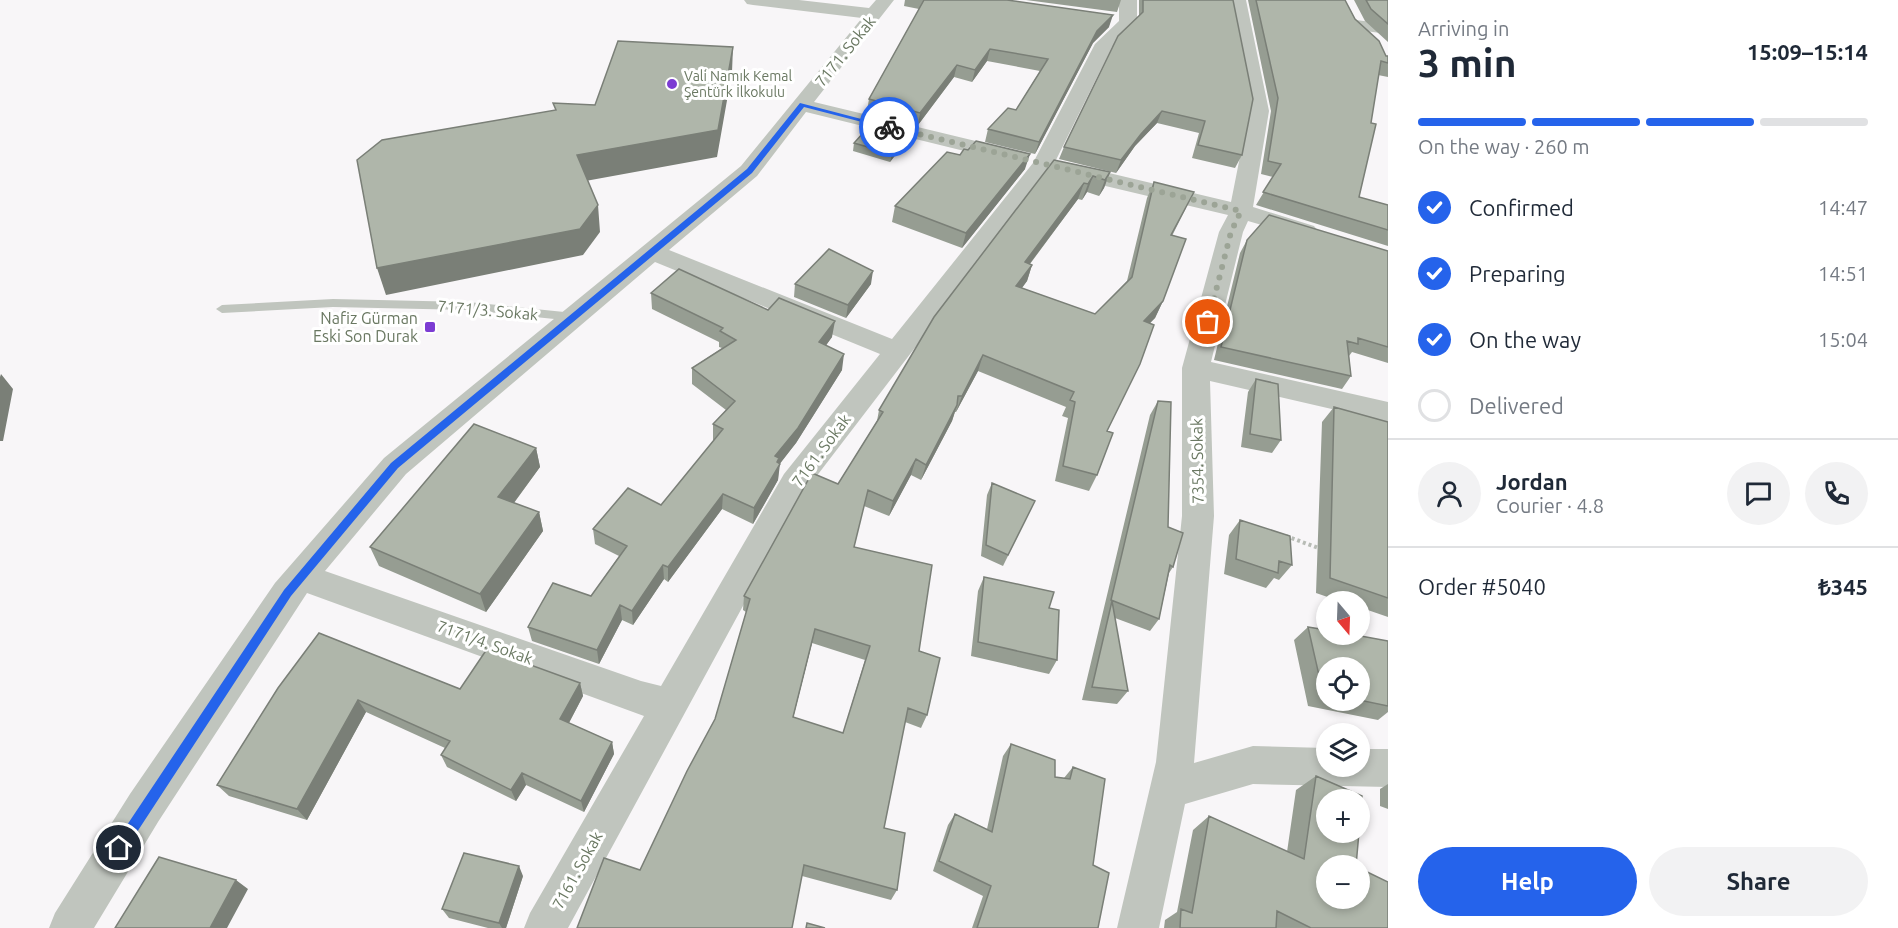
<!DOCTYPE html>
<html lang="en">
<head>
<meta charset="utf-8">
<style>
	body { margin:0; font-family:Ubuntu,sans-serif; background:#f2f2f3; color:#1f2937; height:100vh; display:flex; flex-direction:column; font-size:22px; white-space:nowrap }
	* { box-sizing:border-box; margin:0 }
	p { font-size:20px; color:#747a83 }
	.icon { flex:none; width:33px; height:33px; fill:none; stroke:currentColor; stroke-width:2; stroke-linecap:round; stroke-linejoin:round }
	.map { position:relative; flex:1; overflow:hidden }
	.details { display:flex; flex-direction:column; background:#fff; width:510px }
	.details>* { flex:none }
	.needle { width:39px; rotate:161deg }
	.tools { position:absolute; left:1316px; top:591px; display:grid; gap:12px }
	.tools a { display:grid; place-items:center; width:54px; height:54px; border-radius:50%; background:#fff; box-shadow:0 3px 9px #0003; font-size:30px }
	.pin { position:absolute; display:grid; place-items:center; width:51px; height:51px; color:#fff; margin:-26px; border:3px solid #fff; border-radius:50%; box-shadow:0 2px 6px #0007 }
	.courier { position:absolute; display:grid; place-items:center; width:60px; height:60px; margin:-30px; border:4px solid #2563eb; border-radius:50%; background:#fff; color:#222; box-shadow:0 2px 8px #0007 }
	.summary em { font-style:normal; font-weight:700 }
	.summary div { display:flex; flex-direction:column-reverse }
	.summary { display:flex; align-items:center; justify-content:space-between; height:102px; padding:0 30px }
	h1 { font-size:39px; font-weight:700; line-height:45px }
	.bar { display:grid; grid-template-columns:repeat(4,1fr); gap:9px 6px; align-content:center; height:72px; padding:0 30px }
	.bar i { height:8px; border-radius:4px; background:#e0e1e3 }
	.bar .current { background:#2563eb }
	.bar p { grid-column:span 4 }
	.line { display:flex; align-items:center; gap:15px; padding:0 30px; border-top:2px solid #e0e1e3 }
	.line div { flex:1 }
	.round { display:grid; place-items:center; flex:none; width:63px; height:63px; border-radius:32px; background:#f2f2f3 }
	ol { padding:0 30px; list-style:none }
	li { display:flex; align-items:center; gap:18px; height:66px }
	li p { margin-inline-start:auto }
	li .icon { padding:6px; border-radius:50%; background:#2563eb; color:#fff; stroke-width:4 }
	li:last-child { color:#747a83 }
	li i { width:33px; height:33px; border:3px solid #e0e1e3; border-radius:50% }
	.cta { display:flex; gap:12px; margin-top:auto; padding:12px 30px }
	.cta a { flex:1; height:69px; border-radius:36px; background:#2563eb; color:#fff; font-size:24px; font-weight:700; line-height:69px; text-align:center }
	.cta a+a { background:#f2f2f3; color:#1f2937 }
	main { display:flex; flex:1; min-height:0 }
	.map>svg:first-child { display:block }
	.lines { fill:none; stroke-linecap:round; stroke-linejoin:round }
	.path { stroke:#b8bcb6; stroke-width:4; stroke-dasharray:3 3; stroke-linecap:butt }
	.service { fill:#c0c5be; fill-rule:evenodd }
	.minor { fill:#c0c5be; fill-rule:evenodd }
	.wall { fill:#969d92; fill-rule:evenodd }
	.shaded-wall { fill:#7a7f77 }
	.building { fill:#afb6aa; stroke:#7a7f77; stroke-width:1.5; fill-rule:evenodd }
	.route { fill:#2563eb }
	.done { stroke:#9ca496; stroke-width:6; stroke-dasharray:0 10.8 }
	.poi-dot { fill:#7c3cd3; stroke:#fff; stroke-width:2 }
	.labels { text-anchor:middle; stroke-width:6; stroke-linejoin:round; paint-order:stroke }
	.far-poi-label { font-size:14px; fill:#6a7862; stroke:#fff; text-anchor:start }
	.street-label { font-size:16px; fill:#6a7862; stroke:#fff }
	.poi-label { font-size:16px; fill:#6a7862; stroke:#fff; text-anchor:end }
</style>
</head>
<body>
<main>
<div class="map">
<svg width="1388" height="928" viewBox="0 0 1388 928">
	<rect width="100%" height="100%" fill="#f8f6f8"/>
	<g class="lines">
		<path class="path" d="M1286 536 1321 549"/>
		<path class="service" d="M333 299 468 302 574 313 580 317 574 321 468 310 333 307 222 313 216 309 222 305Z"/>
		<path class="minor" d="M744 0H799L869 8 876 0H894L814 102 1017 151 1020 156 1017 161 1009 162 806 112 757 176 669 250 892 339 1033 163 1095 44 1119 21V0H1137V22L1112 47 1051 170 806 490 568 928H524L530 913 644 716 307 593 158 822 94 928H49L55 913 130 794 275 583 384 458 741 166 862 18 753 5 747 4ZM655 262 880 354 784 474 661 686 641 681 325 571 406 474Z
			M1228 0H1246L1269 111 1253 207 1314 226 1318 231 1314 236 1306 238 1248 221 1243 232 1211 362 1388 402V422L1210 381 1214 516 1194 763 1253 746 1326 748V766H1359V749H1388V787L1253 784 1185 804 1159 928H1117L1156 762 1182 516V368L1219 232 1228 215 1059 175 1056 170 1059 165 1067 163 1231 202 1249 111Z
			M1356 20 1388 24V34L1350 29 1347 25 1350 21Z"/>
	</g>
	<path class="wall" d="M905 0H1007L1109 27 1093 43 1035 154 985 142 988 129 1016 110 1040 71 987 61 972 82 954 77 918 125 867 111 869 99 919 9 904 6Z
		M1026 0H1121L1117 12Z
		M1139 0H1233L1242 155 1235 168 1192 158 1199 133 1157 123 1135 146 1116 173 1059 159 1064 147 1139 16Z
		M1248 0H1345L1355 19 1386 56H1388V77L1378 75 1359 197 1388 205V246L1256 205 1273 177 1261 174 1271 111Z
		M1354 0H1388V42L1365 21Z
		M909 132 907 140 890 162 853 151 854 143Z
		M968 150 1025 169 962 248 892 222 895 206Z
		M1054 160 1110 172 1104 188 1099 196 1087 192 1082 200 1078 199 1030 264 1032 265 1027 281 1022 288 1095 314 1127 281 1147 198 1154 182 1186 208 1172 236 1163 301 1155 318 1149 323 1107 431 1097 475 1089 491 1055 481 1068 418 1062 416 1066 407 978 371 956 412H955L952 421 921 480 911 475 889 516 864 506 854 547 919 651 927 715 921 728 905 722 884 828 897 890 891 900 802 876 640 870 715 719 746 612 743 610 744 596 838 484 877 421 879 410ZM812 643 865 660 843 733 793 718Z
		M1247 240 1388 251V363L1352 352 1349 356 1351 376 1342 389 1214 360 1240 253Z
		M795 284H871L846 318 794 297Z
		M651 293 768 310 832 337 826 345 842 370 796 443 779 464 778 480 753 524 722 509 668 582 664 579 633 625 622 620 599 664 532 641 528 627 591 596 619 556 595 544 593 529 661 505 714 440H713V424L726 410 692 384V368L722 348 719 347V342L652 309Z
		M1256 379 1281 440 1272 453 1241 447 1248 392Z
		M1158 401 1168 527 1173 567 1169 573 1159 619 1150 631 1115 618 1128 691 1117 704 1082 700 1150 415Z
		M1334 407 1388 422V617L1359 607V602H1342L1316 593 1322 422Z
		M536 448 540 467 514 503 539 512 543 531 486 612 379 566 370 547Z
		M992 483 1035 501 1003 566 981 556 987 495Z
		M1240 520 1292 565 1279 580 1274 578 1266 588 1224 574 1229 535Z
		M984 577 1049 608 1057 660 1049 674 971 656 978 591Z
		M1308 627 1388 641V712L1378 720 1308 706 1294 640ZM1326 668 1359 700H1326Z
		M319 633 460 689 580 683 583 696 569 723 612 742 614 754 584 812 526 785 516 801 447 767 441 755 445 748 366 712 307 820 229 796 217 785Z
		M1011 744 1055 777 1064 778 1073 767 1093 865 1098 928H972L983 896 933 871 948 825 955 814 987 829 1003 756Z
		M1316 776 1326 866 1388 928H1164L1165 920 1177 912 1193 830 1209 816 1287 852 1296 790Z
		M1388 784V809L1380 806V789Z
		M523 876 506 928H488L449 918 442 909Z"/>
	<path class="shaded-wall" d="M1113 15 1109 27 1093 43 1035 154 1039 142 1097 31Z
		M733 47 732 72 717 157 580 182 577 155Z
		M990 49 987 61 972 82 975 70Z
		M957 65 954 77 918 125 920 113Z
		M1162 111 1157 123 1135 146 1116 173 1121 160 1141 134Z
		M909 132 907 140 890 162 892 154Z
		M1030 154 1025 169 962 248 966 233Z
		M1110 172 1104 188 1099 196 1105 180Z
		M1093 176 1087 192 1082 200 1088 184Z
		M1084 183 1078 199 1019 278 1025 262Z
		M598 205 600 232 583 255 386 295 377 268Z
		M1032 265 1027 281 1011 302 1016 286Z
		M873 271 871 284 846 318 848 305Z
		M1163 301 1155 318 1136 338 1144 321Z
		M835 321 832 337 817 358 819 342Z
		M844 354 842 370 796 443 779 465 780 464 778 480 753 524 754 508 775 456Z
		M983 355 978 371 956 412 962 396Z
		M1 374 13 389 3 441H0V377Z
		M957 405 952 421 921 480 926 465Z
		M536 448 540 467 504 516 498 497Z
		M916 459 911 475 889 516 893 501Z
		M723 494 722 509 668 582V567Z
		M539 512 543 531 486 612 480 594Z
		M663 565 664 579 633 625 632 611Z
		M620 605 622 620 599 664 597 650Z
		M815 629 812 643 790 730 793 717Z
		M580 683 583 696 564 732 560 719Z
		M358 700 366 712 307 820 297 809Z
		M612 742 614 754 584 812 581 801Z
		M522 773 526 785 516 801 511 790Z
		M519 866 523 876 506 928H502L499 923Z
		M236 880 248 889 227 928H210Z"/>
	<path class="building" d="M924 0H1007L1113 15 1097 31 1039 142 988 129 1008 108 1016 110 1048 59 990 49 975 70 957 65 920 113 869 99Z
		M1143 0H1233L1253 99 1242 155 1198 145 1205 121 1162 111 1141 134 1121 160 1064 147 1118 36 1143 12Z
		M1256 0H1345L1355 19 1379 41 1386 56H1388V63L1381 61 1371 123 1376 124 1359 197 1388 205V230L1263 192 1281 164 1268 161 1278 98Z
		M1366 0H1388V24L1371 9Z
		M618 41 733 47 718 130 577 155 598 205 580 229 377 268 357 160 382 140 556 110 553 103 595 105Z
		M872 123 909 132 892 154 854 143Z
		M976 141 1030 154 966 233 895 206 947 152 960 155 964 149 968 150Z
		M1054 160 1110 172 1105 180 1093 176 1088 184 1084 183 1025 262 1032 265 1016 286 1095 314 1132 277 1154 182 1194 192 1171 235 1186 239 1163 301 1144 321 1154 325 1140 364 1107 431 1113 433 1097 475 1063 466 1075 402 1070 400 1074 392 983 355 962 396H958L957 405 926 465 916 459 893 501 868 490 854 547 932 565 919 651 940 658 927 715 908 708 884 828 905 833 897 890 804 865 792 928H577L604 858 640 870 687 771 715 719 750 599 744 596 812 473 838 484 883 412 879 410 934 317ZM815 629 870 646 843 733 793 717Z
		M1269 215 1388 251V347L1358 338V344L1347 341 1351 376 1221 347 1247 240Z
		M829 249 873 271 848 305 795 284Z
		M679 269 768 310 779 298 835 321 819 342 844 354 798 428 775 456 779 458 777 462 780 464 754 508 723 494 668 567 663 565 632 611 620 605 597 650 528 627 553 583 591 596 627 546 593 529 628 488 661 505 723 429 713 424 735 401 692 368 736 340 720 331 723 328 651 293Z
		M1256 379 1278 384 1281 440 1250 434Z
		M1158 401 1171 402 1168 527 1183 533 1173 567 1170 565 1159 619 1111 600Z
		M1334 407 1388 422V598L1330 578Z
		M474 424 536 448 498 497 539 512 480 594 370 547Z
		M992 483 1035 501 1008 555 986 545Z
		M1240 520 1290 536 1292 565 1279 561 1278 573 1236 559Z
		M984 577 1054 592 1049 608 1059 610 1057 660 978 642Z
		M1112 601 1128 691 1092 687Z
		M1308 627 1326 630V634H1350L1388 641V706L1359 700V668H1326V694L1323 693Z
		M319 633 460 689 487 649 580 683 560 719 612 742 581 801 522 773 511 790 441 755 450 741 358 700 297 809 217 785 278 688Z
		M1011 744 1055 760V777L1070 779 1073 767 1105 779 1093 865 1109 873 1098 928H977L991 886 939 861 955 814 992 832Z
		M1316 776 1362 796 1359 828V800H1326V832H1359L1356 866H1326V898H1359V868L1388 882V928H1311L1277 911 1276 928H1180L1181 909 1192 913 1209 816 1304 859Z
		M464 853 519 866 499 923 442 909Z
		M159 857 236 880 210 928H115Z
		M807 923 825 928H806Z"/>
	<path class="route" d="M800 103 892 127 889 129 804 107 752 173 398 468 291 596 124 852 119 854 115 852 113 848 115 843 284 590 391 463 747 169Z"/>
	<g class="lines">
		<path class="done" d="M889 127 1241 211 1231 232 1208 322"/>
	</g>
	<g class="poi-dot">
		<circle cx="672" cy="84" r="6"/>
		<rect x="424" y="321" width="12" height="12" rx="3"/>
	</g>
	<g class="labels">
		<g class="far-poi-label">
			<text x="684" y="81">Vali Namık Kemal<tspan x="684" dy="16">Şentürk İlkokulu</tspan></text>
		</g>
		<g class="street-label">
			<text transform="translate(845 51) rotate(-51)" y="6">7171. Sokak</text>
			<text transform="translate(488 310) rotate(5)" y="6">7171/3. Sokak</text>
			<text transform="translate(821 450) rotate(-53)" y="6">7161. Sokak</text>
			<text transform="translate(1197 461) rotate(-91)" y="6">7354. Sokak</text>
			<text transform="translate(485 642) rotate(20)" y="6">7171/4. Sokak</text>
			<text transform="translate(577 870) rotate(-61)" y="6">7161. Sokak</text>
		</g>
		<g class="poi-label">
			<text x="418" y="324">Nafiz Gürman<tspan x="418" dy="18">Eski Son Durak</tspan></text>
		</g>
	</g>
</svg>
<div class="tools">
<a><svg class="needle" viewBox="-14 -14 28 28"><path d="M0-13l5 13h-10z" fill="#e53935"/><path d="M0 13l5-13h-10z" fill="#747a83"/></svg></a>
<a><svg class="icon" aria-label="locate" viewBox="0 0 24 24"><circle cx="12" cy="12" r="6"/><path d="M12 2v4M12 18v4M2 12h4M18 12h4"/></svg></a>
<a><svg class="icon" aria-label="layers" viewBox="0 0 24 24"><path d="M12 4l9 5-9 5-9-5zM3 14l9 5 9-5"/></svg></a>
<a>+</a>
<a>−</a>
</div>
<div class="pin" style="left:1208px;top:322px;background:#ea580c"><svg class="icon" aria-label="bag" viewBox="0 0 24 24"><path d="M5 8h14l-1 12H6zM9 8a3 3 0 0 1 6 0"/></svg></div>
<div class="pin" style="left:119px;top:848px;background:#1f2937"><svg class="icon" aria-label="home" viewBox="0 0 24 24"><path d="M3 11l9-7 9 7M6 9v11h12V9"/></svg></div>
<div class="courier" style="left:889px;top:127px"><svg class="icon" aria-label="bike" viewBox="0 0 24 24"><circle cx="6" cy="16" r="4"/><circle cx="18" cy="16" r="4"/><path d="M6 16l4-8h5l3 8M10 8l3 8H6M13 5h3"/></svg></div>
</div>
<section class="details">
<div class="summary"><div><h1>3 min</h1><p>Arriving in</p></div><em>15:09–15:14</em></div>
<div class="bar"><i class="current"></i><i class="current"></i><i class="current"></i><i></i><p>On the way · 260 m</p></div>
<ol>
<li><svg class="icon" aria-label="check" viewBox="0 0 24 24"><path d="M5 12l5 5 9-10"/></svg>Confirmed<p>14:47</p></li>
<li><svg class="icon" aria-label="check" viewBox="0 0 24 24"><path d="M5 12l5 5 9-10"/></svg>Preparing<p>14:51</p></li>
<li><svg class="icon" aria-label="check" viewBox="0 0 24 24"><path d="M5 12l5 5 9-10"/></svg>On the way<p>15:04</p></li>
<li><i></i>Delivered</li>
</ol>
<div class="line" style="height:108px"><a class="round"><svg class="icon" aria-label="person" viewBox="0 0 24 24"><circle cx="12" cy="8" r="4"/><path d="M4 21q1-7 8-7t8 7"/></svg></a><div><b>Jordan</b><p>Courier · 4.8</p></div><a class="round"><svg class="icon" aria-label="chat" viewBox="0 0 24 24"><path d="M4 5h16v11H9l-5 4z"/></svg></a><a class="round"><svg class="icon" aria-label="phone" viewBox="0 0 24 24"><path d="M5 4h4l2 5-3 2q2 4 5 5l2-3 5 2v4C11 20 4 13 5 4z"/></svg></a></div>
<div class="line" style="height:78px"><div>Order #5040</div><b>₺345</b></div>
<div class="cta"><a>Help</a><a>Share</a></div>
</section>
</main>
</body>
</html>
